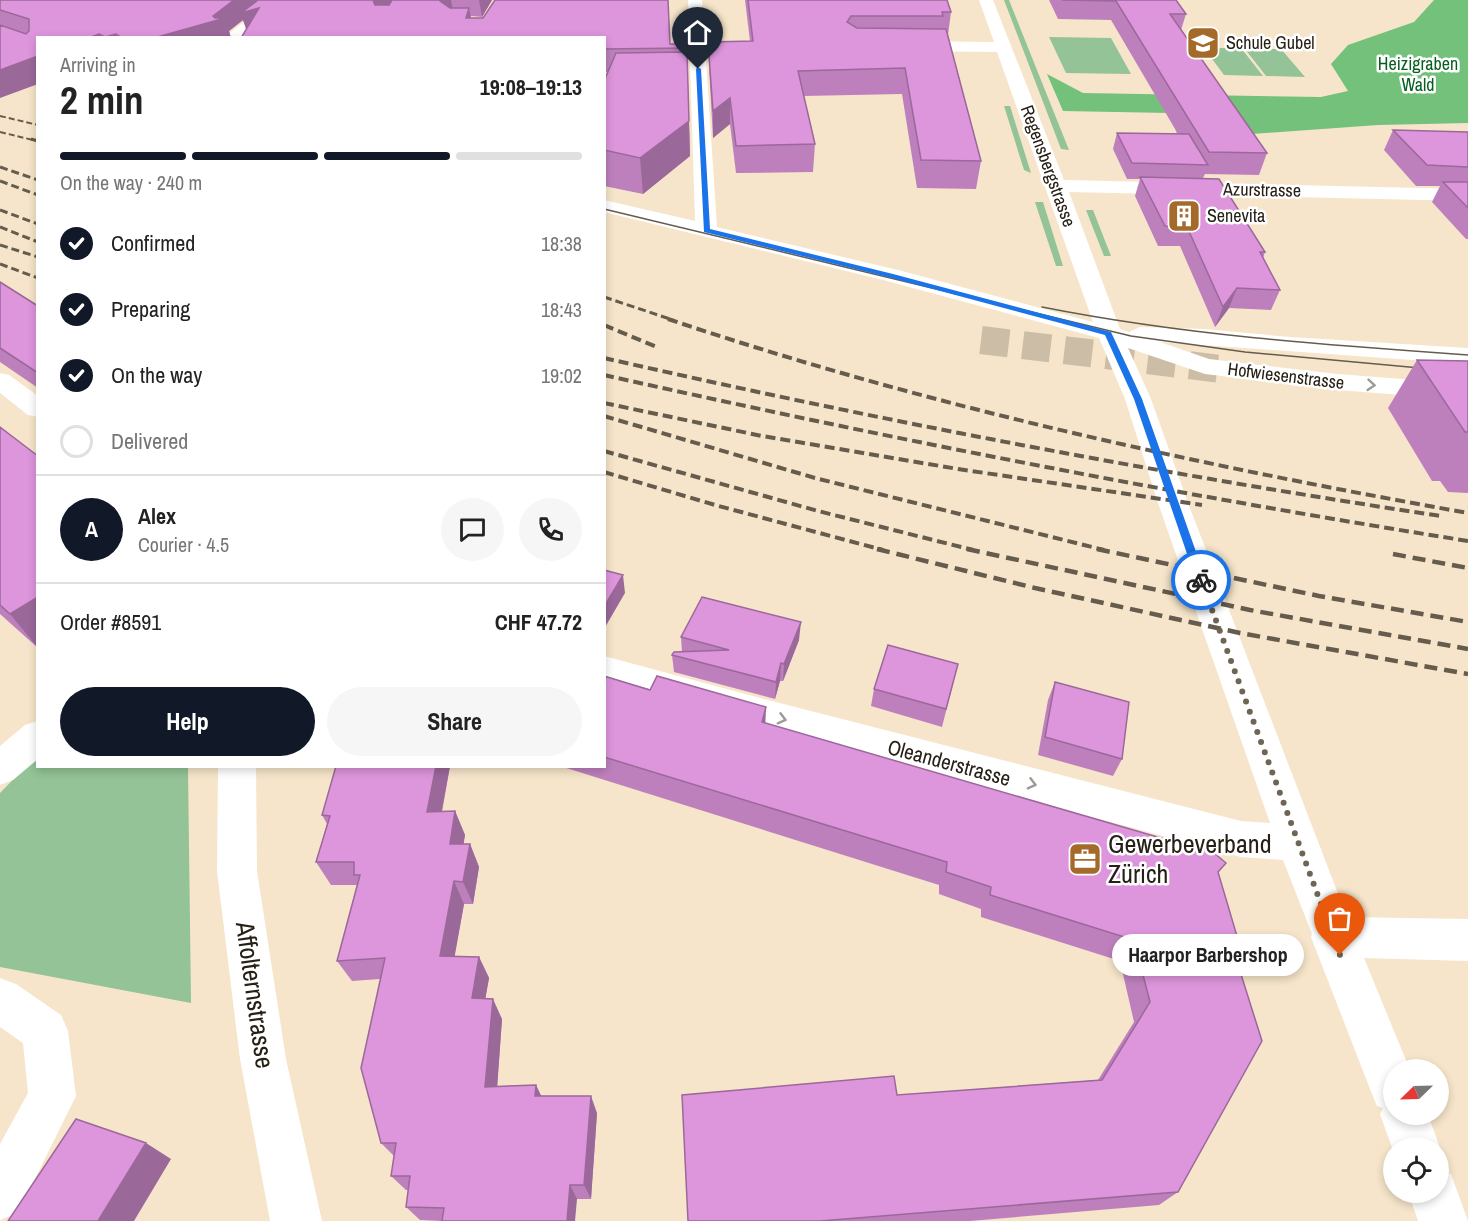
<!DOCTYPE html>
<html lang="en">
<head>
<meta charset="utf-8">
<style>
	body { margin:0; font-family:"Archivo Narrow",sans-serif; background:#f6f6f6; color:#222; height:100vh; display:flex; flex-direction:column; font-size:22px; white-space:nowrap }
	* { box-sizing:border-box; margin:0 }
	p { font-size:20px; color:#767676 }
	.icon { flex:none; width:33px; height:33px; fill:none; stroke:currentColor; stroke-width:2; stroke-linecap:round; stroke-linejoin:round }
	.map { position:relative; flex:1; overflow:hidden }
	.side { position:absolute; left:36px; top:36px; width:570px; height:732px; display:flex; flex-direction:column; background:#fff; border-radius:0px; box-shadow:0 3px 9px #0003 }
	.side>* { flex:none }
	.needle { width:39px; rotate:247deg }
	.tools { position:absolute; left:1383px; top:1059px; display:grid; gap:12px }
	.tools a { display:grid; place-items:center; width:66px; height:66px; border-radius:50%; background:#fff; box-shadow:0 3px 9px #0003; font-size:30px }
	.pin { position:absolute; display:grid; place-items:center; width:51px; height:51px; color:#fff; margin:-62px -26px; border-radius:50% 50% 50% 0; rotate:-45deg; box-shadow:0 0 6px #0007 }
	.pin .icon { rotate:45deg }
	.courier { position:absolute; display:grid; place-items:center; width:60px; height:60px; margin:-30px; border:4px solid #1a73e8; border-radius:50%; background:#fff; color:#222; box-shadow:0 2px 8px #0007 }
	.bubble { position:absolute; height:42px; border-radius:21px; background:#fff; box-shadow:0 3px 9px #0003; font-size:20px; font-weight:700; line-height:42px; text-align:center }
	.overview em { font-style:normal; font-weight:700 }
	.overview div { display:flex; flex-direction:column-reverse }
	.overview { display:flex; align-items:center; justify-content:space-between; height:102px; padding:0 24px }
	h1 { font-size:39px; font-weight:700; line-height:45px }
	.bar { display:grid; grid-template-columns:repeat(4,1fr); gap:9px 6px; align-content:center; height:72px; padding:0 24px }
	.bar i { height:8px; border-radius:4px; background:#e0e0e0 }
	.bar .selected { background:#111827 }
	.bar p { grid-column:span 4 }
	.line { display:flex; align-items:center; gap:15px; padding:0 24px; border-top:2px solid #e0e0e0 }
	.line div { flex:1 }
	.round { display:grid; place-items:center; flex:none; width:63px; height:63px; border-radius:32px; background:#f6f6f6 }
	ol { padding:0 24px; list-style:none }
	li { display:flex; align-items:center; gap:18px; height:66px }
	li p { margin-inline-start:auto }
	li .icon { padding:6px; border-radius:50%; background:#111827; color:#fff; stroke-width:4 }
	li:last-child { color:#767676 }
	li i { width:33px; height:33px; border:3px solid #e0e0e0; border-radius:50% }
	.button { display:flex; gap:12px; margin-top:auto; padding:12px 24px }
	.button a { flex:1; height:69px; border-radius:36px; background:#111827; color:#fff; font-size:24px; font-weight:700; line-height:69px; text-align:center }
	.button a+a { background:#f6f6f6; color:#222 }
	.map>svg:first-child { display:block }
	.green { fill:#93c396 }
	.forest { fill:#73c17a }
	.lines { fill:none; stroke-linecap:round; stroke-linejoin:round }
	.minor-tunnel { stroke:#ccbea6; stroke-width:28; stroke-dasharray:28 14; stroke-linecap:butt }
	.minor { fill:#fff; fill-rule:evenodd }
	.tram { stroke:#655c4d; stroke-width:1.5 }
	.rail-far3 { stroke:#655c4d; stroke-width:2; stroke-dasharray:6 3; stroke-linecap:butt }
	.rail-far2 { stroke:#655c4d; stroke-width:3; stroke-dasharray:8 4; stroke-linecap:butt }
	.rail-far1 { stroke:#655c4d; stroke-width:4; stroke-dasharray:10 5; stroke-linecap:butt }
	.rail { stroke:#655c4d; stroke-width:4.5; stroke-dasharray:13 7; stroke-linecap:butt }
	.wall { fill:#be80bd }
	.shaded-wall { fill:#9b689a }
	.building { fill:#dd95dc; stroke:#9b689a; stroke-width:1.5 }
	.oneway { stroke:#9d9b96 }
	.route { fill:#1a73e8 }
	.done { stroke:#6f6555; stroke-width:6; stroke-dasharray:0 10.8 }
	.labels { text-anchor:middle; stroke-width:5; stroke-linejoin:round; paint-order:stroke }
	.far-poi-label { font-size:18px; fill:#262016; stroke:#fff; text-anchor:start }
	.far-park-label { font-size:18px; fill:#065f1e; stroke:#fff }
	.far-street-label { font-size:18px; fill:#262016; stroke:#fff }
	.street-label { font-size:21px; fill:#262016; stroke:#fff }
	.near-poi-label { font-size:26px; fill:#262016; stroke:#fff; text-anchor:start }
	.near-street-label { font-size:26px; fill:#262016; stroke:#fff }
</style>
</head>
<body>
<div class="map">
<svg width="1468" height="1221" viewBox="0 0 1468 1221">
	<rect width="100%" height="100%" fill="#f6e5ca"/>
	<path class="green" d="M1004 0H1009L1069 150 1061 149Z
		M1049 37 1111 38 1131 74 1066 73Z
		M1204 48H1241L1263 76 1224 75Z
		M1245 49H1281L1305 77 1266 76Z
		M1004 106H1010L1031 173 1024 170Z
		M1035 202H1043L1063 266H1056Z
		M1086 210H1093L1111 256H1104Z
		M37 755 38 766 188 767 191 1003 0 967V793Z"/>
	<path class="forest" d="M1434 0H1468V123L1378 125 1211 137 1178 136 1169 113 1063 111 1047 74 1083 93 1321 97 1348 91 1331 64 1348 45 1414 22Z"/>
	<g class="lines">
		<path class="minor-tunnel" d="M981 340 1221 369"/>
		<path class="minor" d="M272 0H288L242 38H223Z
			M688 0H702L717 227 898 270 1093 322 997 52 907 51 899 46 907 41 994 42 979 0H993L1064 180 1468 189V201L1069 192 1120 329 1129 332 1140 327 1204 329 1290 337 1468 348V364L1160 342 1209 359 1337 374 1468 384V400L1337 390 1205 374 1128 348 1151 399 1188 503 1347 917 1468 919V961L1364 958 1410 1070H1394V1114H1428L1440 1148 1438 1153V1148H1394V1153L1380 1114 1383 1108 1377 1106 1370 1089 1311 937 1312 934 1283 860 1241 857 764 729 604 683V656L764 699 1241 821 1270 823 1158 503 1125 399 1099 338 883 280 604 212V200L695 221Z
			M0 373 9 375 38 396V417L28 415 0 393Z
			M38 721V759L13 780 0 785V746L25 725Z
			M218 766H256L257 871 286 1059 322 1221H270L240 1059 217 871Z
			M0 978 16 984 61 1015 68 1031 76 1096 18 1213 0 1220V1144L28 1093 23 1043 0 1027Z
			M1438 1169 1451 1174 1468 1221H1418L1408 1192H1438Z"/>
		<path class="tram" d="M604 209 1131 336 1245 352 1431 369
			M1042 307C1183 335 1325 345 1468 355"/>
		<path class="rail-far3" d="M0 116 38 125
			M0 132 37 141"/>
		<path class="rail-far2" d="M31 139 38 141
			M0 167 38 180
			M0 181 38 195
			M0 210 38 224
			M0 227 38 242
			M0 245 38 257
			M0 264 38 278
			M604 297 673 320"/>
		<path class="rail-far1" d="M668 319C929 407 1198 465 1468 513
			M604 325 659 348
			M604 358C881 421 1160 474 1441 516
			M604 375C890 439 1178 495 1468 541
			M604 403 762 436 958 469 1202 505
			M604 416 815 478 1104 550
			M604 451 818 511 973 550
			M604 472 715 505 883 550"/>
		<path class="rail" d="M877 549 1035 588 1240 633 1468 674
			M967 549 1250 610 1468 649
			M1097 549 1319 596 1468 622
			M1393 554 1468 568"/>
	</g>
	<path class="wall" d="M0 0H492L482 17 471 16V18L670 44H687L690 156 643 194 604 186V81L608 72H604V38L246 29 243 20 229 31 231 38H38L0 98Z
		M745 0H947L951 12 948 35 981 161 976 189 917 188 902 94 804 96 815 144 813 172 736 173 730 124 713 138 709 67 708 42 750 41Z
		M1049 0H1176L1186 14 1181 30 1267 153 1259 175 1205 174 1203 178 1265 252 1263 258 1280 290 1271 310 1229 308 1215 327 1180 246H1158L1135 196 1140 179H1127L1113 149 1117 133 1178 134 1111 20 1058 19Z
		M1393 130 1468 132V239H1466L1432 202 1440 186H1416L1384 150Z
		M0 282 38 306V388L0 362Z
		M1417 360 1468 361V493L1448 492 1440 481H1432L1388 408Z
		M0 427 38 456V648L0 614Z
		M681 637 799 640 783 681H780L775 699 674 672 672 655 682 652Z
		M958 664 942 727 871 706 874 689Z
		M604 676 766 723 1218 873 1242 953 1236 959 1178 1192 1159 1205 970 1221H688L897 1095 1098 1080 1134 1022 1120 961 981 917V909L939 894V885L560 766H604Z
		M1055 682 1122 759 1113 776 1038 755 1048 700Z
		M450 766 442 812 455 811 465 835 463 844H470L479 867 473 904H464L454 957H479L489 978 485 999 502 1019 497 1086 536 1085 541 1096 597 1113 591 1199H577L442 1221 420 1220 406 1207 408 1190H406L391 1176 394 1156 381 1143 380 979 352 981 337 961 357 885H331L316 862 327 824 322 815Z"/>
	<path class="shaded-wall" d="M234 0H268L249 36 243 20 229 31 231 38H154L213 16Z
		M372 0H394L377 21Z
		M441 0H451L454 16 440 1Z
		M479 0H492L482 17Z
		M469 8 473 30 466 18Z
		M99 34 101 38H89Z
		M116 34 117 38H106Z
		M38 56V84L0 98V70Z
		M730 98V124L713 138V111Z
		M689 121 690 156 643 194 640 158Z
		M1237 288 1229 308 1215 327 1223 307Z
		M623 575 625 593 604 629V607Z
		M38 597V648L10 614Z
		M801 622 799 640 783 681 784 664Z
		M781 663 780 681 775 699 776 682Z
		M766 707 765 732 762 722Z
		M436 766H450L437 836 427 812Z
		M455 811 465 835 460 867 450 844Z
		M470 844 479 867 473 904 463 882Z
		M454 881 464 904 451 977 440 956Z
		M479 957 489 978 482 1018 472 998Z
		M493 999 502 1019 496 1104 485 1087Z
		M536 1085 544 1102 535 1096Z
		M591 1096 597 1113 591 1199 584 1185Z
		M146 1143 171 1159 134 1221H98Z
		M570 1185 577 1199 575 1221H567Z"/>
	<path class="building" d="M0 0H234L213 16 215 18H225L154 38H122L116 34 105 37 99 34 89 38H38V56L0 70V25L26 34 29 31V19L0 10Z
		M258 0H373L375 5H389L392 0H441L440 1 450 8H469L466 18H483L495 0H668L670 44H687V48L604 49V38H241L259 8 241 13Z
		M748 0H947L951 12H942L943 16H851L847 22 857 28 946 29 981 161 921 160 905 68 798 71 815 144 736 146 730 98 713 111 708 42 753 41Z
		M1062 0H1176L1186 14H1170L1267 153 1209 152 1116 1Z
		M687 52 689 121 640 158 604 150V81L616 53Z
		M1393 130 1468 132V167L1427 165Z
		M1117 133 1189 134 1208 165 1132 163Z
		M1140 177 1219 179 1265 252H1260L1280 290 1237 288 1223 307 1187 227 1165 226Z
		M1443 182H1468V208Z
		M0 282 38 306V373L0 348Z
		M1417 360 1468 361V432H1465Z
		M0 427 38 456V597L10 614 0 605Z
		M604 570 623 575 604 607Z
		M702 597 801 622 784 664 781 663 776 682 672 655 674 652 729 650 681 637Z
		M888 645 958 664 946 709 874 689Z
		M604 676 650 690 657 676 766 707 762 722 1185 845 1199 840 1226 863 1218 872 1242 953 1234 952 1262 1041 1178 1192 820 1221H688L682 1095 894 1076 897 1095 1102 1080 1150 1002 1134 940 990 895 991 887 946 872 947 862 604 757Z
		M1055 682 1129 702 1122 759 1045 737Z
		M336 766H436L427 812 455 811 450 844H470L463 882 454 881 440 956 479 957 472 998 493 999 485 1087 536 1085 535 1096H591L584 1185H570L567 1221H442L444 1208 406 1207 410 1176H391L396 1143H381L361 1068 385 958 337 961 360 875H354V862H316L330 816 322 815Z
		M76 1119 146 1143 98 1221H8Z"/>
	<defs><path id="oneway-chevron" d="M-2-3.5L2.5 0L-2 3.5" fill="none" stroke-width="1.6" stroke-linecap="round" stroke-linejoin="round" transform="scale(1.5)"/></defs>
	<g class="oneway">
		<use href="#oneway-chevron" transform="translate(1371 385) rotate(5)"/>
		<use href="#oneway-chevron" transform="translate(782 719) rotate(15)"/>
		<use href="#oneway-chevron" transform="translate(1032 784) rotate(15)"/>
	</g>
	<path class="route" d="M698 67 701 69 710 229 893 274 1111 332 1142 399 1206 580 1204 582 1201 583 1196 580 1134 399 1105 335 888 277 704 232 696 69Z"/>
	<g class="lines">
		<path class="done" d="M1201 580 1340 955"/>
	</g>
	<defs>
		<g id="school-square" transform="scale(1.725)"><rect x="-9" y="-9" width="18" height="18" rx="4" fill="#a46a2a" stroke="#fff"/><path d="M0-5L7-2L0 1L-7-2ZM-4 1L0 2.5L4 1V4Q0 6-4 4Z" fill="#fff"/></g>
		<g id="building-square" transform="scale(1.725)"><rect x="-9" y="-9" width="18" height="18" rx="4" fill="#a46a2a" stroke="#fff"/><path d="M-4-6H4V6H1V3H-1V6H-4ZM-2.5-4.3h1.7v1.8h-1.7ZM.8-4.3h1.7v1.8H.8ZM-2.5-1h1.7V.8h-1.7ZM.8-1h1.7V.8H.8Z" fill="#fff"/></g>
		<g id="office-square" transform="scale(1.725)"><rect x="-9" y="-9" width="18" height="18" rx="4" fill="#a46a2a" stroke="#fff"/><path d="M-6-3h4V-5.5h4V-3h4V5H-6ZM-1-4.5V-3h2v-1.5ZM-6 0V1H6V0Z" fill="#fff"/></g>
	</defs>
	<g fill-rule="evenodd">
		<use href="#school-square" x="1203" y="43"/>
		<use href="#building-square" x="1184" y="216"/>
		<use href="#office-square" x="1085" y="859"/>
	</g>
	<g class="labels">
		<g class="far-poi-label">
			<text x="1226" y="49">Schule Gubel</text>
			<text x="1207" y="222">Senevita</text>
		</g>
		<g class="far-park-label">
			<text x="1418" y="70">Heizigraben<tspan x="1418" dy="21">Wald</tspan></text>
		</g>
		<g class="far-street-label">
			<text transform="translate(1048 166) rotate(70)" y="6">Regensbergstrasse</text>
			<text transform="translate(1262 190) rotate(1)" y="6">Azurstrasse</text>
			<text transform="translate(1286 376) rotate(7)" y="6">Hofwiesenstrasse</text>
		</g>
		<g class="street-label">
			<text transform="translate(949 763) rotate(15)" y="7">Oleanderstrasse</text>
		</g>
		<g class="near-poi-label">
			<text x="1108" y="853">Gewerbeverband<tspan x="1108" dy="30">Zürich</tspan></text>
		</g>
		<g class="near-street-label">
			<text transform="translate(255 995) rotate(82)" y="9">Affolternstrasse</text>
		</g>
	</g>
</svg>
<div class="tools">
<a><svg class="needle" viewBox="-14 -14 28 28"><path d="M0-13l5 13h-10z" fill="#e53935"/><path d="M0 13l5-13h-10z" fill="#767676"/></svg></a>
<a><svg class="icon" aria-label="locate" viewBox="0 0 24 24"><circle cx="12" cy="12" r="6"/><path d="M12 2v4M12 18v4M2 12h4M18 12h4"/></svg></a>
</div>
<div class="pin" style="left:1340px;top:955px;background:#ea580c"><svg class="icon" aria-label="bag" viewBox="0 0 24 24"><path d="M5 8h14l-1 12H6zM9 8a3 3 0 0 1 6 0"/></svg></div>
<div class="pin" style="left:698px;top:69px;background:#1f2937"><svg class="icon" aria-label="home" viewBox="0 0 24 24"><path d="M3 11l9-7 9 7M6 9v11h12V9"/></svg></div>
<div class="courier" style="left:1201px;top:580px"><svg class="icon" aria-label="bike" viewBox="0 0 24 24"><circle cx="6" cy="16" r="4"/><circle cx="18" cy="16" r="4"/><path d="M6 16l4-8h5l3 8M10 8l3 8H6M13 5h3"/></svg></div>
<div class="bubble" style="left:1112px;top:934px;width:192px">Haarpor Barbershop</div>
<section class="side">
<div class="overview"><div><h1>2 min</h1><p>Arriving in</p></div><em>19:08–19:13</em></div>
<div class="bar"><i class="selected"></i><i class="selected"></i><i class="selected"></i><i></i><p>On the way · 240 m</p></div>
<ol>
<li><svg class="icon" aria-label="check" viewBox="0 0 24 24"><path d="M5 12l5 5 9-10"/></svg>Confirmed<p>18:38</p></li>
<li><svg class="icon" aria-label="check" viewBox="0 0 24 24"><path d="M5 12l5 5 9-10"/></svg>Preparing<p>18:43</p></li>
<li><svg class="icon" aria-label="check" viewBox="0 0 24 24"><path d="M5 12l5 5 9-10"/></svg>On the way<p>19:02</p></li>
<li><i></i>Delivered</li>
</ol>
<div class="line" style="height:108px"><b class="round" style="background:#111827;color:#fff">A</b><div><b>Alex</b><p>Courier · 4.5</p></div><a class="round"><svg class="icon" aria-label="chat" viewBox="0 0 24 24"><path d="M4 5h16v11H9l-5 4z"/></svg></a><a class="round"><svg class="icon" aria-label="phone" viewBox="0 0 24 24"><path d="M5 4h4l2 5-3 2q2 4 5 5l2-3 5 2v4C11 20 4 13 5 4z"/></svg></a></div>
<div class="line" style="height:78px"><div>Order #8591</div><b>CHF 47.72</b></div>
<div class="button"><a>Help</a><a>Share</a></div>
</section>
</div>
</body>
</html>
